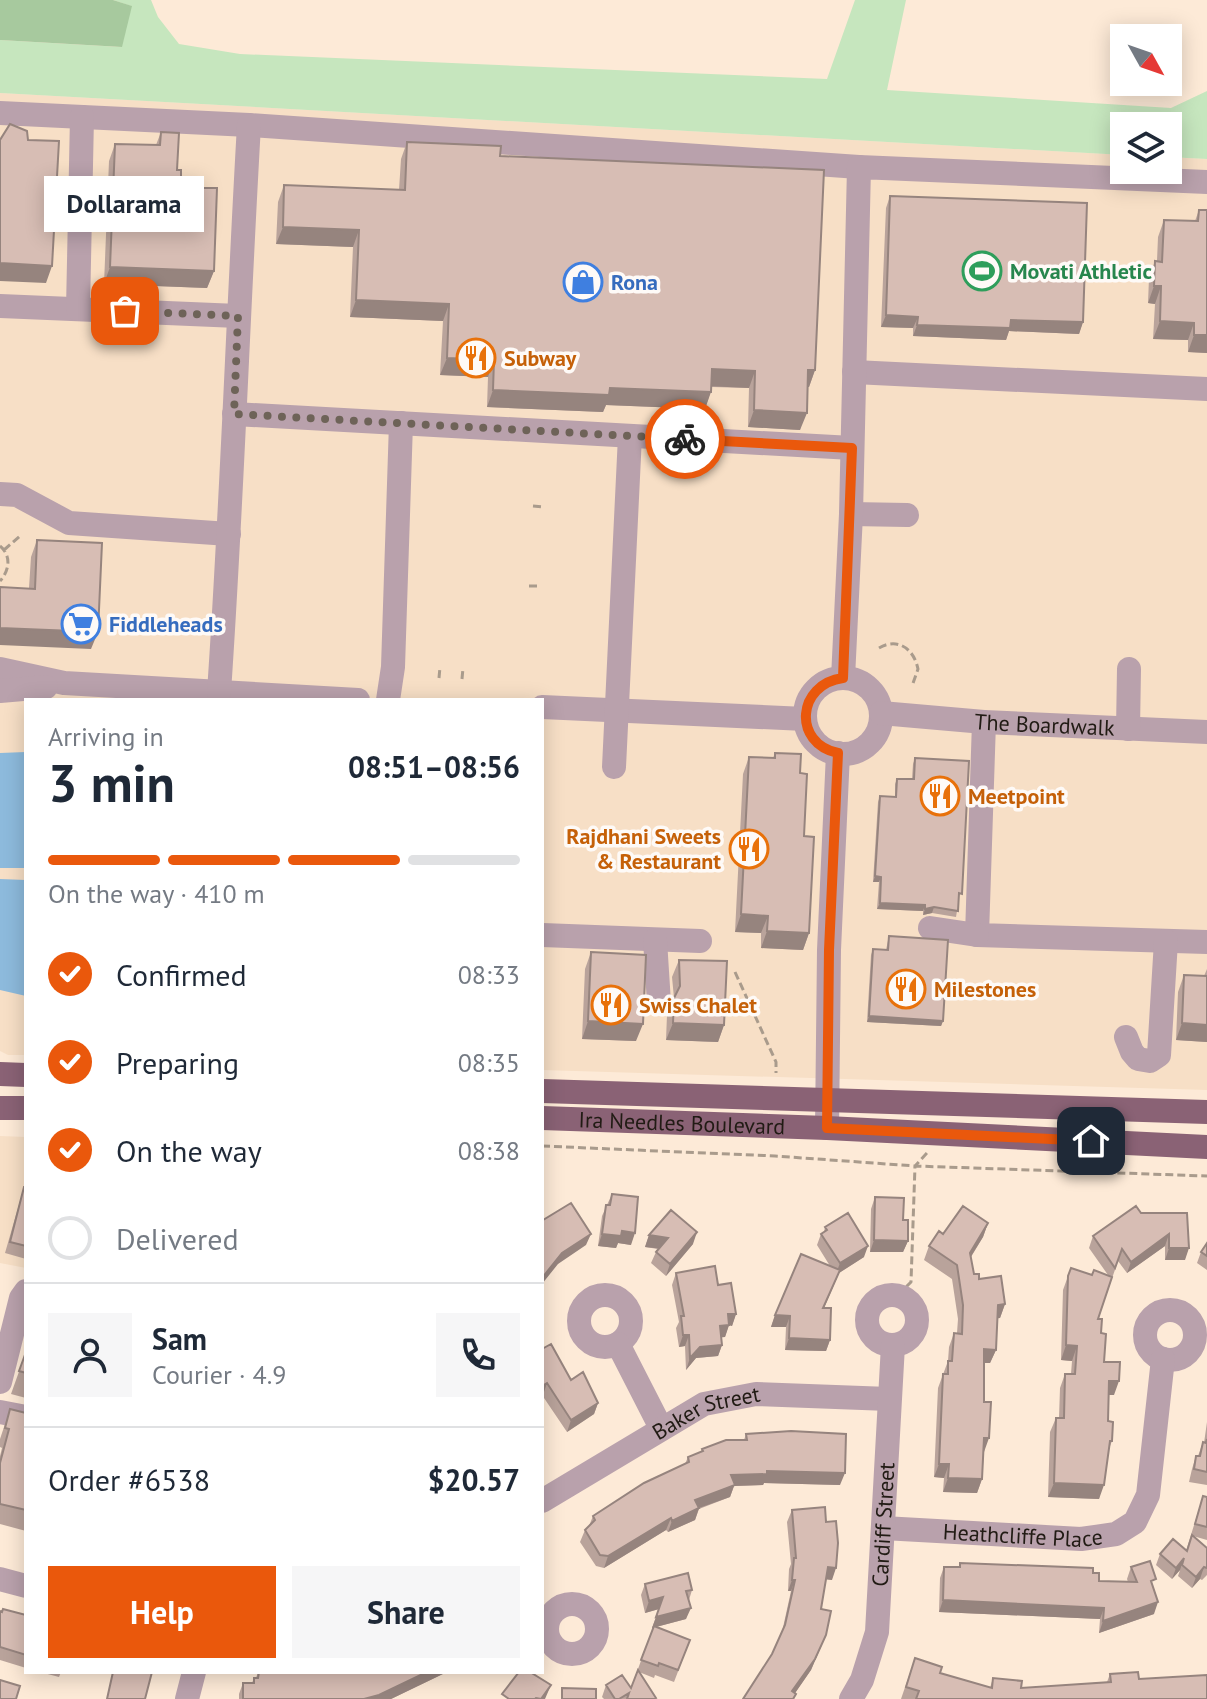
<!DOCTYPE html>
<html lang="en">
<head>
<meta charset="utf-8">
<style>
	body { margin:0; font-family:"PT Sans",sans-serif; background:#f6f6f7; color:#1f2937; height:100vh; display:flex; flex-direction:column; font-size:30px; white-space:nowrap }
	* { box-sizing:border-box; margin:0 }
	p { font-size:26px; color:#747a83 }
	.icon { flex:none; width:44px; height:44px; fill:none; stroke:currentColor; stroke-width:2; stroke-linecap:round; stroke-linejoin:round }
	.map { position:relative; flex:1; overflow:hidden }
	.panel { position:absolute; left:24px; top:698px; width:520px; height:976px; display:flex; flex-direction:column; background:#fff; border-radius:0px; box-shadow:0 4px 20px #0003 }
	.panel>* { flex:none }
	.needle { width:52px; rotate:130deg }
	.controls { position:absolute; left:1110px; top:24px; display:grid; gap:16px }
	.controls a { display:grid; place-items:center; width:72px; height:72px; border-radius:0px; background:#fff; box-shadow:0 4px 20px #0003; font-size:40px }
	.pin { position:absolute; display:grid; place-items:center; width:68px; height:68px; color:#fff; margin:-34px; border-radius:16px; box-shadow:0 4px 12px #0006 }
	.courier { position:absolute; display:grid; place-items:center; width:80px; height:80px; margin:-40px; border:6px solid #ea580c; border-radius:50%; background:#fff; color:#222; box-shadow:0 2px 10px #0007 }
	.bubble { position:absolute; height:56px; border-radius:0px; background:#fff; box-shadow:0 4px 20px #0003; font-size:26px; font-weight:700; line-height:56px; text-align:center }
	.head em { font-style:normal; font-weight:700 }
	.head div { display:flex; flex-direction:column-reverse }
	.head { display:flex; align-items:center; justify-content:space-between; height:136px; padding:0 24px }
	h1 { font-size:52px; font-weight:700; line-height:60px }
	.bar { display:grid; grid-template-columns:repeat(4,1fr); gap:12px 8px; align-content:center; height:96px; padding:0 24px }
	.bar i { height:10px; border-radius:6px; background:#e0e1e3 }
	.bar .current { background:#ea580c }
	.bar p { grid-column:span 4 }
	.line { display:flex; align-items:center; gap:20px; padding:0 24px; border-top:2px solid #e0e1e3 }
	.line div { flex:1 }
	.round { display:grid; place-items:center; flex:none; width:84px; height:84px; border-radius:0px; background:#f6f6f7 }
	ol { padding:0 24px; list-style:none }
	li { display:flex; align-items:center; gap:24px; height:88px }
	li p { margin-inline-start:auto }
	li .icon { padding:8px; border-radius:50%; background:#ea580c; color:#fff; stroke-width:4 }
	li:last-child { color:#747a83 }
	li i { width:44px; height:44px; border:4px solid #e0e1e3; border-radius:50% }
	.primary-button { display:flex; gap:16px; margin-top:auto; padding:16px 24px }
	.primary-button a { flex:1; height:92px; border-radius:0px; background:#ea580c; color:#fff; font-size:32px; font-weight:700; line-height:92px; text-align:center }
	.primary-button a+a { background:#f6f6f7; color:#1f2937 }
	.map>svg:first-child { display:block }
	.built { fill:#f7dfc6 }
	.green { fill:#c6e6be }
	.forest { fill:#a7c99e }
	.water { fill:#8dbadc }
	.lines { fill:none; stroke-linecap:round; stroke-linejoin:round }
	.path { stroke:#a99b8c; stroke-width:3; stroke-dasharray:8 4; stroke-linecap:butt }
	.minor { stroke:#b9a1ac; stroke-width:24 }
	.major { stroke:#8a6275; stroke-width:24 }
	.wall { fill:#b9a39b }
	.shaded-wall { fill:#96847e }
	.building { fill:#d7bdb4; stroke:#96847e; stroke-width:2 }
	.done { stroke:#6e6358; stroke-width:8; stroke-dasharray:0 14.4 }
	.route { stroke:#ea580c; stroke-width:10 }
	.labels { text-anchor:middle; stroke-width:7; stroke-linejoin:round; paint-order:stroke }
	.leisure-label { font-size:22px; font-weight:bold; fill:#27864d; stroke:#fefaf7; text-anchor:start }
	.shop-label { font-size:22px; font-weight:bold; fill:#366cbe; stroke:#fefaf7; text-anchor:start }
	.food-label { font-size:22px; font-weight:bold; fill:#c56008; stroke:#fefaf7; text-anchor:start }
	.street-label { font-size:22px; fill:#211b14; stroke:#fefaf7 }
</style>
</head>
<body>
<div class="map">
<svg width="1207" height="1699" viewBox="0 0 1207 1699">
	<rect width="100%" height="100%" fill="#fdead7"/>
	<path class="built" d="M0 93 1124 155V170H1168V157L1207 159V1090L542 1070V700H26V1055H8L0 1051Z
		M0 1136 26 1137V1268L0 1263Z"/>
	<path class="green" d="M113 0H151L158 17 179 44 240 54 827 79 855 0H906L887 90 1171 108 1207 91V159L1168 157V126H1124V155L0 93V40L121 47 131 6Z"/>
	<path class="forest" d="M0 0H113L132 6 122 47 0 40Z"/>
	<path class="water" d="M26 752V868H0V753Z
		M0 879 26 880V996L0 990Z"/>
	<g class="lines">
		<path class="path" d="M533 506 544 507
			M0 546C12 556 9 571 0 581
			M4 550 20 536
			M529 586H540
			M879 648C898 637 914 649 918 669L912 686
			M439 678 440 667
			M462 679 463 668
			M735 972 776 1062V1073
			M542 1146 775 1156 915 1166 1207 1176
			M898 1295 911 1282 915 1166 927 1153"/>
		<g class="minor">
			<path d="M0 113 249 125 859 167"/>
			<path d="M0 306 238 316"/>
			<path d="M78 309 82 117"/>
			<path d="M854 372 1207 389"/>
			<path d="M234 414 852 448"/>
			<path d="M0 494 17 495 69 523 229 534"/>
			<path d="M851 514 907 515"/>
			<path d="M0 669 64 683 358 700"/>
			<path d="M843 678 851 514 859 167 1207 182"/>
			<circle cx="843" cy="716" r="38"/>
			<path d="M0 691 46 687"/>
			<path d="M219 692C232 503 238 314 249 125"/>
			<path d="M388 700 393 667 401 423"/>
			<path d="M542 707 805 719"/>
			<path id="s1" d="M881 713 984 722 1207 732"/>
			<path d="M984 722 977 935 1207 942"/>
			<path d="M1128 729 1129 669"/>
			<path d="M614 767 630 436"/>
			<path d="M930 928 977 935"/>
			<path d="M542 935 700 941"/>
			<path d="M655 940 659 1003"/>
			<path d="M1126 1037 1132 1052 1138 1059 1150 1061 1159 1055 1166 941"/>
			<path d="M827 1128 829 950 838 753"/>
			<circle cx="605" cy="1321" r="26"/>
			<circle cx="892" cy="1320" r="25"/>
			<circle cx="1170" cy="1335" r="25"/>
			<path d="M618 1344 661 1428"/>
			<path d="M0 1382 21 1298 26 1291"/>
			<path d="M0 1412 26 1417"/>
			<path id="s2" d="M542 1501 704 1404 756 1394 889 1399"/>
			<path id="s3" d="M883 1528 1081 1539 1116 1534 1135 1522 1148 1495 1163 1359"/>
			<path d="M0 1579 26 1586"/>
			<circle cx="572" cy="1629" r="25"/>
			<path d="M187 1699 194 1672"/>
			<path id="s4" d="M851 1699 862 1680 877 1632 893 1345"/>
		</g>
		<g class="major">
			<path d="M0 1074 26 1075"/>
			<path d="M542 1091 1207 1112"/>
			<path d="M0 1108H26"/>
			<path id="s5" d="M542 1118 827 1128 1207 1147"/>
		</g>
	</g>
	<path class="wall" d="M161 132 177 170 214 271 207 288 104 284 109 161 115 144 156 145Z
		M407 142 500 156 815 370 809 387H808L800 430 748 427 749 388 712 387 705 409 606 405 603 412 487 407 488 377 440 375 443 321 350 317 353 247 276 244 278 202 284 185 399 190 401 159Z
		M890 196 1083 322 1079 334 1009 331 1006 340 913 336V328L881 327 886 208Z
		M1199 210H1207V353L1188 352V340L1153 339 1155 304 1148 303 1149 278 1155 261H1157L1158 237 1164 220 1195 221Z
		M37 540 91 649 29 588 31 557Z
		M775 753 800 773 809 933 803 950 761 948V933L735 932 743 774 749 757 773 758Z
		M915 758 959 899 956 917 932 913 923 915V911L877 909 879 882H873L878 802 880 796 895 797V784L897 779H912L913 764Z
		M889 936 943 1021 941 1026 867 1022 871 955 873 949 886 950Z
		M591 952 636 1041 582 1039 585 969Z
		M679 960 724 1025 718 1042 666 1040 667 1015 674 998 672 977Z
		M1207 969V1042L1176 1040 1178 992 1184 975 1204 976Z
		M24 1187H26V1259L5 1253Z
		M612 1194 631 1245 618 1243 616 1248 598 1246 602 1216Z
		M875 1197 903 1220 908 1241 903 1252H870L871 1209Z
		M1141 1213H1187L1185 1260H1165V1246L1127 1273 1118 1261 1098 1319 1101 1333 1104 1362 1114 1395H1109L1108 1421 1112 1441 1108 1451 1099 1499 1048 1497 1050 1432 1056 1418H1059L1060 1388 1065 1374H1071L1072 1361 1061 1360 1063 1290 1071 1268 1092 1275H1108L1089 1248 1093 1236Z
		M988 1223 983 1237 971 1257 974 1274 1005 1304 1000 1318H997L996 1350 990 1363H984V1452L982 1479 977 1493 943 1492 944 1478 934 1477 938 1388 948 1361 949 1347 954 1333H957L958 1319 952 1279 924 1260 929 1246Z
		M825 1227 864 1257 839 1273 824 1308 830 1340 826 1351 785 1350 786 1327H771L775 1315 830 1266 817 1245 821 1234 824 1232Z
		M649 1235 693 1244 666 1276 651 1263 656 1252 658 1249 645 1247Z
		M1207 1243V1270L1197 1263 1201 1252Z
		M676 1273 718 1285 736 1314 732 1326 729 1325 725 1337H721L722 1345 718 1356 696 1358 686 1370 685 1346 679 1347 676 1328 679 1322 672 1285Z
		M542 1349 571 1380 598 1403 594 1414 567 1432 542 1395Z
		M26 1352V1398L11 1394Z
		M10 1409 26 1413V1531L0 1524V1456L2 1448 0 1447V1439Z
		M1207 1422V1485L1189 1482 1192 1469 1196 1456H1198L1203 1442 1204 1443Z
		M746 1434 840 1485 764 1483 763 1485 734 1486 730 1497 699 1509 695 1520 668 1532 666 1530 604 1568 596 1566 580 1542 585 1530 589 1526 593 1516 685 1464 688 1457 701 1452 702 1449 744 1440Z
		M1203 1496 1207 1497V1540L1193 1536 1207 1548V1575L1202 1580 1200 1579 1192 1588 1178 1576 1180 1570 1172 1579 1156 1565 1160 1554 1186 1551Z
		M792 1510 832 1580 826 1579 821 1609 826 1635 811 1670 795 1693 796 1694 794 1699H743L772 1654 782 1632 791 1591H788L789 1569 791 1564 787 1522Z
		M960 1563 1093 1573 1099 1581 1128 1582 1127 1579 1131 1567 1153 1587 1154 1614 1099 1633 1100 1619 939 1612 940 1578 944 1567H959Z
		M645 1584 692 1590 689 1600 686 1619 656 1627 690 1640 674 1682 655 1675 654 1678 639 1672 655 1699H604L602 1697 606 1685 631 1688 653 1628H652L659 1609 645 1613 641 1595Z
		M0 1611 26 1615V1668L0 1660Z
		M915 1658 940 1673 990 1688 993 1678 1021 1688 1107 1682 1110 1674 1139 1679 1207 1699H901Z
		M40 1672H61L59 1677Z
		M258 1672 297 1673 298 1672H447L391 1699H239V1694L243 1683H252L254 1678H256Z"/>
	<path class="shaded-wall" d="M283 227 359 230 353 247 276 244Z
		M0 263 52 266 46 283 0 281Z
		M110 267 214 271 207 288 104 284Z
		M1154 286H1161L1155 304 1148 303Z
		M356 300 449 304 443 321 350 317Z
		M886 315 918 317 913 328 881 327Z
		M1011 320 1083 322 1079 334 1009 331 1006 340 913 336 917 325Z
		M1160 321 1194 323 1188 340 1153 339Z
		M1194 335H1207V353L1188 352Z
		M447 358 494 360 488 377 440 375Z
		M712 369 755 371 749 388 706 386Z
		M808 370H815L809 387H802Z
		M610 388 711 392 705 409 606 405 603 412 487 407 493 390Z
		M754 410 807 413 800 430 748 427Z
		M0 628 98 632 91 649 0 645Z
		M875 876 881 877 879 882H873Z
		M880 903 925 905 923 911 877 909Z
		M934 907 932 913 923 915 925 909Z
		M741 914 768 916 761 933 735 932Z
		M767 931 809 933 803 950 761 948Z
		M869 1016 943 1021 941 1026 867 1022Z
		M588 1021 643 1024 636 1041 582 1039Z
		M673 1023 724 1025 718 1042 666 1040Z
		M1182 1023 1207 1025V1042L1176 1040Z
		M988 1223 983 1237 965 1266 970 1253Z
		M622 1231 635 1233 631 1245 618 1243 616 1248 598 1246 602 1234Z
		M697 1232 693 1244 666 1276 670 1264Z
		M591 1234 586 1245 558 1264 542 1284V1278L562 1253Z
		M1169 1234 1165 1246 1127 1273 1131 1262Z
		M649 1235 668 1238 663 1249 645 1247Z
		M874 1240 908 1241 903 1252H870Z
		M868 1246 864 1257 839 1273 819 1319 840 1263Z
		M1169 1248H1189L1185 1260H1165Z
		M1005 1304 1000 1318 993 1319 998 1305Z
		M728 1314H736L732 1326 729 1325 725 1337 716 1338 720 1326Z
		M775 1315 790 1316 786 1327H771Z
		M683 1335H689L685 1346 679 1347Z
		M789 1338 830 1340 826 1351 785 1350Z
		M722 1345 718 1356 696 1358 686 1370 690 1358 700 1347Z
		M1066 1345 1077 1346 1072 1361 1061 1360Z
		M984 1349 996 1350 990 1363H979Z
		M1109 1381H1119L1114 1395H1104Z
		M547 1383 543 1395H542V1386Z
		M598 1403 594 1414 567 1432 571 1420Z
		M984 1438H989L984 1452H979Z
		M939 1464H949L944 1478 934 1477Z
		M767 1471 845 1473 840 1485 764 1483 763 1485 734 1486 730 1497 699 1508 695 1520 668 1532 672 1521 695 1500 731 1475Z
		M948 1478 982 1479 977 1493 943 1492Z
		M1054 1483 1104 1485 1099 1499 1048 1497Z
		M671 1518 666 1530 604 1568 608 1556Z
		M1184 1558 1180 1570 1172 1579 1176 1568Z
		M828 1567 836 1568 832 1580 823 1579Z
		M1204 1567 1200 1579 1192 1588 1196 1577Z
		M792 1580H795L791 1591H788Z
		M663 1597 659 1609 645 1613 649 1601Z
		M943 1600 1104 1608 1100 1619 939 1612Z
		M1158 1602 1154 1614 1099 1633 1103 1621Z
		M691 1608 686 1619 652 1628 656 1617Z
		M826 1635 811 1670 791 1699 792 1691Z
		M427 1672H447L391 1699H364Z
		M551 1685 545 1699H541Z"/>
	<path class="building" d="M10 124 27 131 28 140 59 141 52 266 0 263V140Z
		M161 132 179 133 177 170H181V181L200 182V188H217L214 271 110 267 115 144 160 145Z
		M407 142 501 146 500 156 824 170 815 370H808L807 413 754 410 755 371 712 369 711 392 610 388 609 395 493 390 494 360 447 358 449 304 356 300 359 230 283 227 284 185 405 190Z
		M890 196 1087 203 1083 322 1011 320 1010 328 917 325 918 317 886 315Z
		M1199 210H1207V335H1194V323L1160 321 1161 286H1154L1155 261 1162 262 1164 220 1198 221Z
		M37 540 102 543 98 632 0 628V587L35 589Z
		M775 753 801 754 800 773 807 774 804 836 814 837 809 933 767 931 768 916 741 914 749 757 775 758Z
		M915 758 969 761 962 894 959 893 958 911 934 907 925 909V905L880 903 881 877 875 876 880 796 896 797 897 779H914Z
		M889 936 948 940 943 1021 869 1016 873 949 888 950Z
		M591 952 646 955 643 1024 588 1021Z
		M679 960 727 961 724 1025 673 1023 674 998 680 986Z
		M1184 975 1207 976V1025L1182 1023Z
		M24 1187H26V1246L10 1242Z
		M612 1194 638 1197 635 1233 622 1231 621 1236 602 1234 606 1205H610Z
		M875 1197 904 1198 903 1220H908V1241L874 1240Z
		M571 1203 591 1234 562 1253 542 1278V1219L543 1220Z
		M963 1206 988 1223 970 1253 974 1274H979V1279L1001 1276 1005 1304 998 1305 996 1350 984 1349V1402H991L989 1438H984L982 1479 948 1478 949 1464H939L943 1374H948V1361H952L954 1333 962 1334 963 1305 957 1265 929 1246 939 1231 943 1234Z
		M1136 1206 1141 1213H1187L1189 1248H1169V1234L1131 1262 1122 1249 1115 1268 1093 1236Z
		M671 1210 697 1232 670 1264 656 1252 668 1238 649 1235Z
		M848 1213 868 1246 840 1263 821 1234 827 1230 825 1227Z
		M1207 1243V1256L1201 1252Z
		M801 1254 840 1270 823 1308H831L830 1340 789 1338 790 1316 775 1315Z
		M715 1266 718 1285 731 1283 736 1314H728L729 1325 720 1326 722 1345 700 1347 690 1358 689 1335H683L681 1316H684L676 1273Z
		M1071 1268 1092 1275 1094 1270 1112 1277 1098 1319H1102L1101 1333 1106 1334 1104 1362H1120L1119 1381H1109L1108 1421 1113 1422 1112 1441H1110L1104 1485 1054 1483 1056 1418H1064L1065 1374H1075L1077 1346 1066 1345 1068 1276Z
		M551 1344 571 1380 583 1372 598 1403 571 1420 547 1383 542 1386V1349Z
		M26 1352V1373L19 1371Z
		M10 1409 26 1413V1510L0 1504V1463L9 1429 5 1428Z
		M791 1431 846 1434 845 1473 767 1471V1474L731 1475 735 1485 695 1500 699 1508 672 1521 671 1518 608 1556 600 1555 585 1530 595 1520 593 1516 644 1483 689 1462 688 1457 703 1451 702 1449 726 1440H747L746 1434Z
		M1207 1439V1472L1194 1469 1196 1456H1200L1203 1442 1206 1443Z
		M1203 1496 1207 1497V1527L1195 1524Z
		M825 1507 826 1522 836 1521 838 1543 836 1568 828 1567 821 1609 831 1611 826 1635 815 1659 792 1691 796 1694 793 1699H743L772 1654 785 1625 795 1580H792L794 1558H796L792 1510Z
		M1192 1535 1207 1548V1568L1204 1567 1196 1577 1182 1565 1184 1558 1176 1568 1160 1554 1173 1539 1187 1551Z
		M1150 1561 1156 1579 1151 1581 1158 1602 1103 1621 1104 1608 943 1600 944 1567H960V1563L1093 1568V1573H1099V1581L1137 1582 1131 1567Z
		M688 1573 692 1590 686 1591 691 1608 656 1617 663 1597 649 1601 645 1584Z
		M3 1609 26 1615V1655L0 1647V1611L2 1612Z
		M654 1626 690 1640 678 1670 659 1663 658 1666 641 1660Z
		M915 1658 942 1667 940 1673 992 1688 993 1678 1022 1681 1021 1688 1111 1682 1110 1674 1138 1672 1139 1679 1207 1675V1699H916L919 1691 906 1687Z
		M638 1670 656 1698 654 1699H627L629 1693 619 1699H615L606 1685 622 1675 631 1688Z
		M113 1672H152L145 1699H107Z
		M259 1672 299 1673V1672H427L379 1695 364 1699H243V1683H254V1678H258Z
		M519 1672H530L551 1685 541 1699 536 1698 535 1699H509L502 1694Z
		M0 1680 20 1686 16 1699H0Z
		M562 1688 596 1689V1699H562Z"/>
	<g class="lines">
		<path class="done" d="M125 311 238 316 234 414 685 439"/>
		<path class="route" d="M685 439 852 448 843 678C797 684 792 743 838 753L829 950 827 1128 1091 1141"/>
	</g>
	<defs>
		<g id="stadium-ring" transform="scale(2)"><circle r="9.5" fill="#fefaf7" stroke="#2e9e5b" stroke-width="1.5"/><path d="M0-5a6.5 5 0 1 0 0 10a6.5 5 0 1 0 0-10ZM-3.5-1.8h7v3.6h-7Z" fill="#2e9e5b"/></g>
		<g id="shop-ring" transform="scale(2)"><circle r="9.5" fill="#fefaf7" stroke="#3f7fe0" stroke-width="1.5"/><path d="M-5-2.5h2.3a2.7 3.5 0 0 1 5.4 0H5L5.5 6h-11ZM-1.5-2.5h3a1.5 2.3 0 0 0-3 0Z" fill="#3f7fe0"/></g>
		<g id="restaurant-ring" transform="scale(2)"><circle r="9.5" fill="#fefaf7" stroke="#e8710a" stroke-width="1.5"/><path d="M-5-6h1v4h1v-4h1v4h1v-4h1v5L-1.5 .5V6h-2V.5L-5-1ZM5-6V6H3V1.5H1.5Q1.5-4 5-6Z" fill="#e8710a"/></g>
		<g id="supermarket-ring" transform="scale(2)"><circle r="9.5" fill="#fefaf7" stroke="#3f7fe0" stroke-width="1.5"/><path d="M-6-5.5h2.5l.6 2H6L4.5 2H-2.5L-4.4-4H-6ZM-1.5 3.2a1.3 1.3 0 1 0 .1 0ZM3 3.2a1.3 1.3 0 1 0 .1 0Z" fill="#3f7fe0"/></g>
	</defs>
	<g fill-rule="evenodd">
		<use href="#stadium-ring" x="982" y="271"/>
		<use href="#shop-ring" x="583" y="282"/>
		<use href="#restaurant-ring" x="476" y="358"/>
		<use href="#supermarket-ring" x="81" y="624"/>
		<use href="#restaurant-ring" x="940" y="796"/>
		<use href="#restaurant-ring" x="749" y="849"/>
		<use href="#restaurant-ring" x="906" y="989"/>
		<use href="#restaurant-ring" x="611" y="1005"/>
	</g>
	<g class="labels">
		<g class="leisure-label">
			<text x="1010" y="279">Movati Athletic</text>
		</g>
		<g class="shop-label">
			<text x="611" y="290">Rona</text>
			<text x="109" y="632">Fiddleheads</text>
		</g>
		<g class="food-label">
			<text x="504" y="366">Subway</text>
			<text x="968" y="804">Meetpoint</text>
			<text x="721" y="844" text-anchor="end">Rajdhani Sweets<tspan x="721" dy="25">&amp; Restaurant</tspan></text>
			<text x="934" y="997">Milestones</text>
			<text x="639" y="1013">Swiss Chalet</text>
		</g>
		<g class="street-label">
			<text dy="8" stroke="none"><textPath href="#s1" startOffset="164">The Boardwalk</textPath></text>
			<text dy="8" stroke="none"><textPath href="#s5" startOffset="140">Ira Needles Boulevard</textPath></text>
			<text dy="8" stroke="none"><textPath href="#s2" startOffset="188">Baker Street</textPath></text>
			<text dy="8" stroke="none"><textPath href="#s4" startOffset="180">Cardiff Street</textPath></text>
			<text dy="8" stroke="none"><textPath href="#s3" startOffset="140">Heathcliffe Place</textPath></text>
		</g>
	</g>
</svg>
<div class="controls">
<a><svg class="needle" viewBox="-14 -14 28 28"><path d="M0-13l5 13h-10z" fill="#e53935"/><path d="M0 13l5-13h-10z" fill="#747a83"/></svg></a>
<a><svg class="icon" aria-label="layers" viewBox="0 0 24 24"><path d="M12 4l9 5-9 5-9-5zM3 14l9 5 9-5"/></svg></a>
</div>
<div class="pin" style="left:125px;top:311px;background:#ea580c"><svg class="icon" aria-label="bag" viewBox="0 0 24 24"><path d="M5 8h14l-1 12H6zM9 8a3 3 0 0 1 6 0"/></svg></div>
<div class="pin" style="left:1091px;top:1141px;background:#1f2937"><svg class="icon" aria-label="home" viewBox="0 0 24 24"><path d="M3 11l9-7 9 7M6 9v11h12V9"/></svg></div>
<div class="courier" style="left:685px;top:439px"><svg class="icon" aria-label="bike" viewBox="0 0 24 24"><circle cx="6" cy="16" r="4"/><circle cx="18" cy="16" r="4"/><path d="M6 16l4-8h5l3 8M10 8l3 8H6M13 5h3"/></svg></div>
<div class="bubble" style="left:44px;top:176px;width:160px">Dollarama</div>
<section class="panel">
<div class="head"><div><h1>3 min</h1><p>Arriving in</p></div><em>08:51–08:56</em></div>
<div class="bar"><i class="current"></i><i class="current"></i><i class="current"></i><i></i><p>On the way · 410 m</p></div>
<ol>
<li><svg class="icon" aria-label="check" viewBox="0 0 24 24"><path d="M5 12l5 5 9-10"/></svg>Confirmed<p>08:33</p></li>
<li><svg class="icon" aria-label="check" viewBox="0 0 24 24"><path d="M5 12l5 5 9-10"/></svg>Preparing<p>08:35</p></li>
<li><svg class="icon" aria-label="check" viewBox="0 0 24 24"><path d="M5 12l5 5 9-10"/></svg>On the way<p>08:38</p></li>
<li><i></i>Delivered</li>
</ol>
<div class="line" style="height:144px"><a class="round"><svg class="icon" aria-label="person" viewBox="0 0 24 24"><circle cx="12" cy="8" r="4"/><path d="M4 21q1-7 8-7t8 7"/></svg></a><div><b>Sam</b><p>Courier · 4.9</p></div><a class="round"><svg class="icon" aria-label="phone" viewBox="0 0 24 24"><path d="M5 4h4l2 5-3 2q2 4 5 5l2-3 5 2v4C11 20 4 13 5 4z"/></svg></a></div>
<div class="line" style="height:104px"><div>Order #6538</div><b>$20.57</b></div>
<div class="primary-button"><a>Help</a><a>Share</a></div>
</section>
</div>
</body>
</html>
